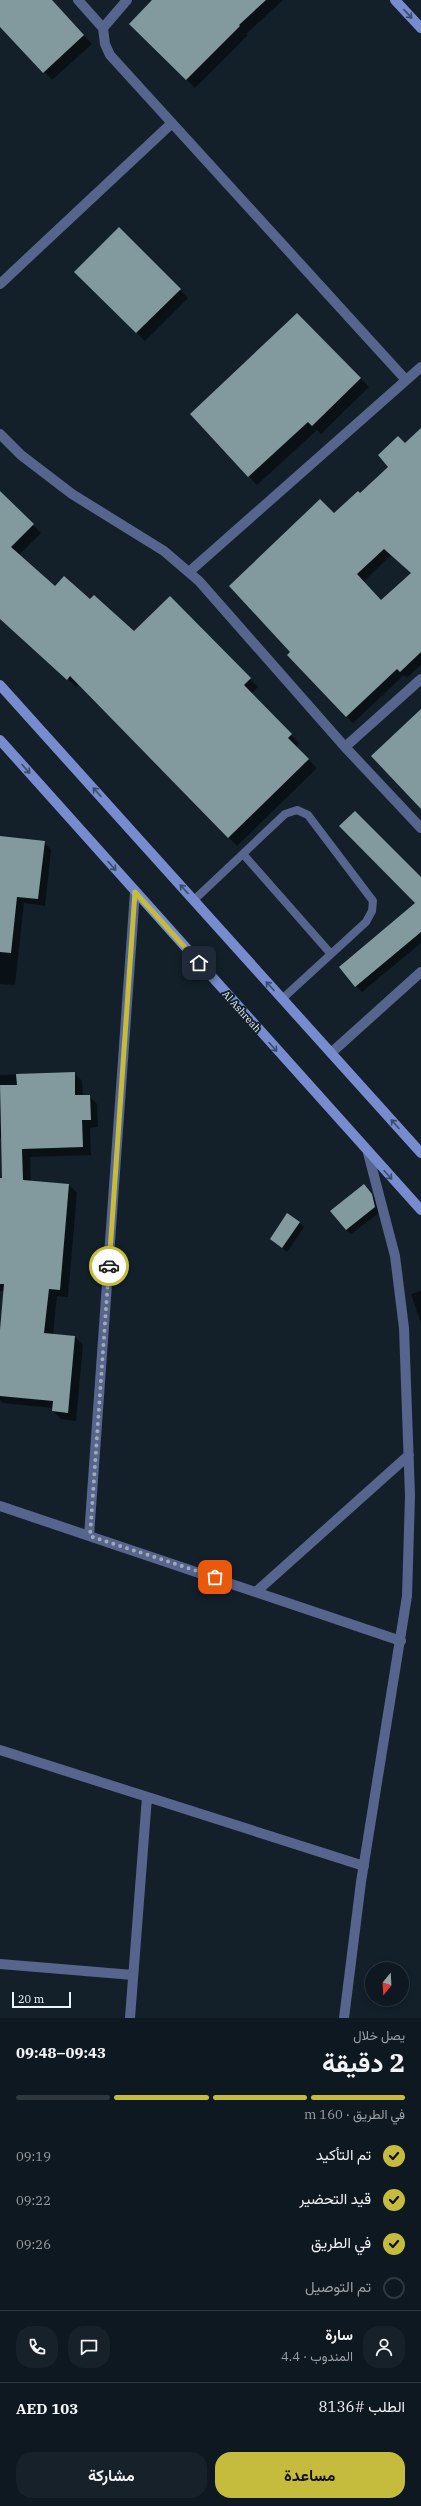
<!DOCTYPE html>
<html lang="ar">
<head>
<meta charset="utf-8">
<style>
	body { margin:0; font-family:"IBM Plex Serif",Vazirmatn,serif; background:#172129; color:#f1f3f6; direction:rtl; height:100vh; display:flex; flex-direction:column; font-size:15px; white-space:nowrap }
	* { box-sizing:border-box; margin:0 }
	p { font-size:13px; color:#9ba0a5 }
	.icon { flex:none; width:22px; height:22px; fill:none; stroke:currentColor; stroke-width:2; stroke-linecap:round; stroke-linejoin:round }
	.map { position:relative; height:2018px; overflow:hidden; direction:ltr }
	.side { display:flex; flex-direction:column; background:#0e1820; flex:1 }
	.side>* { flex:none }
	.needle { width:26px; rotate:198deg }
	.controls { position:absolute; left:365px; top:1962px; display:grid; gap:8px }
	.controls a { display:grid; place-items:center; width:44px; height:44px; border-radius:50%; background:#0e1820; box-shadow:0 2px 6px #0003,0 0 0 1px #2e373e; font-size:20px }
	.scale { position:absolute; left:12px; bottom:10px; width:59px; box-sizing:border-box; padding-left:4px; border:2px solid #ebf4fc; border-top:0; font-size:11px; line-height:14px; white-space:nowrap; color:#ebf4fc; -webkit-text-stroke:3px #13202a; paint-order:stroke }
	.pin { position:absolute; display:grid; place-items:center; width:34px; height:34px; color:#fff; margin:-17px; border-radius:8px; box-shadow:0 2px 6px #0006 }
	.courier { position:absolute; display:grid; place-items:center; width:40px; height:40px; margin:-20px; border:3px solid #c5bc3d; border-radius:50%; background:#fff; color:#222; box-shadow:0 1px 5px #0007 }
	.headline em { font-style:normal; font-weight:700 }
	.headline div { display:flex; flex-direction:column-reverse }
	.headline { display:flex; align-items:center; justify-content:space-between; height:68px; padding:0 16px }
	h1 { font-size:26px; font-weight:700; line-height:30px }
	.bar { display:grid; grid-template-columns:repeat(4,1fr); gap:6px 4px; align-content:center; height:48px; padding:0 16px }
	.bar i { height:5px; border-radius:3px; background:#2e373e }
	.bar .active { background:#c5bc3d }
	.bar p { grid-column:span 4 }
	.line { display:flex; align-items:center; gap:10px; padding:0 16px; border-top:1px solid #2e373e }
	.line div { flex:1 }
	.round { display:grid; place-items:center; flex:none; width:42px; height:42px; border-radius:16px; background:#172129 }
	ol { padding:0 16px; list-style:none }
	li { display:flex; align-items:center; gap:12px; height:44px }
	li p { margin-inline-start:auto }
	li .icon { padding:4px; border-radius:50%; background:#c5bc3d; color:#111; stroke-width:4 }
	li:last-child { color:#9ba0a5 }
	li i { width:22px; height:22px; border:2px solid #2e373e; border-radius:50% }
	.action { display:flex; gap:8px; margin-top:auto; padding:8px 16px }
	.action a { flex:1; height:46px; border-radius:16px; background:#c5bc3d; color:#111; font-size:16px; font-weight:700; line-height:46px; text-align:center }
	.action a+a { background:#172129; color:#f1f3f6 }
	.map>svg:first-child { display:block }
	.shadow { fill:#0007; fill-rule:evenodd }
	.building { fill:#82999e; fill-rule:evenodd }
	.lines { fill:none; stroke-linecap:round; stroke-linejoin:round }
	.lane { stroke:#57658e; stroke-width:8 }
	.street { stroke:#57658e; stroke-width:10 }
	.secondary { stroke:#768cce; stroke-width:10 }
	.oneway { stroke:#3b4b6c }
	.done { stroke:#9faab2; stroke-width:4; stroke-dasharray:0 7.2 }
	.route { stroke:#c5bc3d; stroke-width:5 }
	.labels { text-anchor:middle; stroke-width:4; stroke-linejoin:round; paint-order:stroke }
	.street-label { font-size:10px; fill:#ebf4fc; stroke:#13202a }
</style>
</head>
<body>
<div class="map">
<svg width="421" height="2018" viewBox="0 0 421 2018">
	<rect width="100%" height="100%" fill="#13202a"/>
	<path class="shadow" d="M0 0H51L92 44 52 80 0 25Z
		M154 0H283L246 34 248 35 195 88 130 24Z
		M119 229 188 298 145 341 76 272Z
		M297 314 369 387 321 434 317 430 257 485 191 414Z
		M421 429V665L407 678 404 675 353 723 292 652 334 515 390 467 405 444ZM391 555 412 573 381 601 363 582Z
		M0 492 41 533 19 555 55 588 90 600 134 633 170 598 258 687 251 694 299 743 296 747 317 768 237 846 79 684 76 687 0 619Z
		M0 837 44 842 51 850 45 906 24 903 15 985 0 984Z
		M421 878V943L362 992 356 986 417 903Z
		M74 1073 82 1081 83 1096H89L97 1104 98 1127 90 1128 91 1155 30 1157 31 1182 69 1185 77 1193 68 1297 57 1296 53 1335 75 1337 83 1345 76 1421 61 1419 53 1411V1408L3 1403 0 1400V1340L5 1291H0V1184L3 1179 2 1138H0V1075Z
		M364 1185 376 1199 380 1212 351 1234 346 1230Z
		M299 1222 304 1227 287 1252 271 1239Z
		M421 1291V1323L411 1294Z"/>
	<path class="building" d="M0 0H52L84 35 43 73 0 27Z
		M152 0H266L239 25 240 26 186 80 129 24Z
		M119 227 181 289 136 333 74 272Z
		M297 313 361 378 312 426 308 422 248 477 190 414Z
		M421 428V652L400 672 397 669 346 717 287 655 290 652 229 586 320 499 334 513 358 491 360 493 388 467 378 455 398 436 405 443ZM384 549 411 573 381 600 357 574Z
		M0 491 34 524 11 547 55 586 64 576 90 599 94 595 134 631 170 596 251 678 244 685 292 734 288 738 309 759 228 838 70 676 67 680 0 619Z
		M421 709V809L371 756Z
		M355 811 421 877V932L355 987 339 967 415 903 339 826Z
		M0 836 45 841 38 899 17 897 11 953 0 952Z
		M75 1072V1095H90L91 1120H82L83 1147 22 1149 23 1180 69 1184 60 1290 49 1289 44 1333 75 1336 68 1413 52 1411 53 1401 0 1396V1330L4 1284H0V1178H2L0 1085H17L16 1074Z
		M364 1184 372 1194 375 1207 346 1230 330 1211Z
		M287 1213 300 1222 282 1248 270 1239Z"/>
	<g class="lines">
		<path class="lane" d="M243 854 331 954
			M194 900 285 814 297 810 308 815 373 901 372 911 366 922 282 999"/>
		<path class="street" d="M78 0 103 28
			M127 0 103 28 105 44 110 55 406 380
			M0 284 172 123
			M0 434 21 455 72 494 164 551 199 581 345 747 421 828
			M189 572 421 367
			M345 747 421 679
			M331 1053 421 972
			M0 1506 401 1641
			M89 1536 135 892
			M257 1591 409 1455
			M0 1750 364 1866
			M0 1964 133 1975
			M130 2018 147 1797
			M344 2018 361 1882 407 1596 410 1496 404 1328 395 1256 368 1153"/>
		<path class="secondary" d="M395 0 421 28
			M0 685 421 1153
			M0 740 421 1210"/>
	</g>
	<defs><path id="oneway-shaft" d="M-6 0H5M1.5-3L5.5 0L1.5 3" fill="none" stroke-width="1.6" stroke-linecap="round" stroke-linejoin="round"/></defs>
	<g class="oneway">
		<use href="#oneway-shaft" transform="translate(408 14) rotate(47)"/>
		<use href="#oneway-shaft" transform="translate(26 769) rotate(48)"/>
		<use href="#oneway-shaft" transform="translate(97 792) rotate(-132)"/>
		<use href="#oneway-shaft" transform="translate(112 866) rotate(48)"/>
		<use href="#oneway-shaft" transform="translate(184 889) rotate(-132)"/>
		<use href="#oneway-shaft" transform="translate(270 986) rotate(-132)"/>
		<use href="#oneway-shaft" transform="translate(273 1047) rotate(48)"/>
		<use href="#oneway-shaft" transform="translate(395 1124) rotate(-132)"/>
		<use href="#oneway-shaft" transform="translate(388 1175) rotate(48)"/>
	</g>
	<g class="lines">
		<path class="done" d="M109 1266 90 1536 215 1577"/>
		<path class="route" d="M109 1266 135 892 199 963"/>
	</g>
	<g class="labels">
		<g class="street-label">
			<text transform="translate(242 1011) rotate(48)" y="4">Al Ashreah</text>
		</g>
	</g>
</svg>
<div class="controls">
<a><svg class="needle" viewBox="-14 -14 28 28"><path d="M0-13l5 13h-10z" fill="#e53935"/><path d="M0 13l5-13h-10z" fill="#9ba0a5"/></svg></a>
</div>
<div class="scale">20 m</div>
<div class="pin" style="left:215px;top:1577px;background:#ea580c"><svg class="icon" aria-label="bag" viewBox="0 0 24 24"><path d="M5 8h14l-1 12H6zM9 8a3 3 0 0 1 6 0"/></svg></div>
<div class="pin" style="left:199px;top:963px;background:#1f2937"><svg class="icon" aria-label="home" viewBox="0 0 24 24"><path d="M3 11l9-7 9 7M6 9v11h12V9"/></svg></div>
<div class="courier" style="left:109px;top:1266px"><svg class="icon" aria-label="car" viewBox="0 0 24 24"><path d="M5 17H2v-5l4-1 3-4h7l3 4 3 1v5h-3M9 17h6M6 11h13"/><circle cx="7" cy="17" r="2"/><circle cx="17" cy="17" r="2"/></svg></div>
</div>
<section class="side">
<div class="headline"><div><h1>2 دقيقة</h1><p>يصل خلال</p></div><em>09:43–09:48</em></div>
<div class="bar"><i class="active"></i><i class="active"></i><i class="active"></i><i></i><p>في الطريق · 160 m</p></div>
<ol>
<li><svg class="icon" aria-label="check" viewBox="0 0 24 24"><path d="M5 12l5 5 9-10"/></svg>تم التأكيد<p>09:19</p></li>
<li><svg class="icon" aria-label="check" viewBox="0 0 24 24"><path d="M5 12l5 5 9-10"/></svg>قيد التحضير<p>09:22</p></li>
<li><svg class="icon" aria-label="check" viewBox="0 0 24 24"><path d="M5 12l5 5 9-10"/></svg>في الطريق<p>09:26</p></li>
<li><i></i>تم التوصيل</li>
</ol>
<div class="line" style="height:72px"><a class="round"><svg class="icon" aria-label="person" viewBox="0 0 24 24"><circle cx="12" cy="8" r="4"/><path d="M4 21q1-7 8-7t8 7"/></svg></a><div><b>سارة</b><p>المندوب · 4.4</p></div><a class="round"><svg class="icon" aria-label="chat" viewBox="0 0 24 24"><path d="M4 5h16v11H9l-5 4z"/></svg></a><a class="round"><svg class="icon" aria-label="phone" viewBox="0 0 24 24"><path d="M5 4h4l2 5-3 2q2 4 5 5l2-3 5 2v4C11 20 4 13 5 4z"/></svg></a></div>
<div class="line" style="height:52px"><div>الطلب #8136</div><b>AED 103</b></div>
<div class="action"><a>مساعدة</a><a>مشاركة</a></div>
</section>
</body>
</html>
